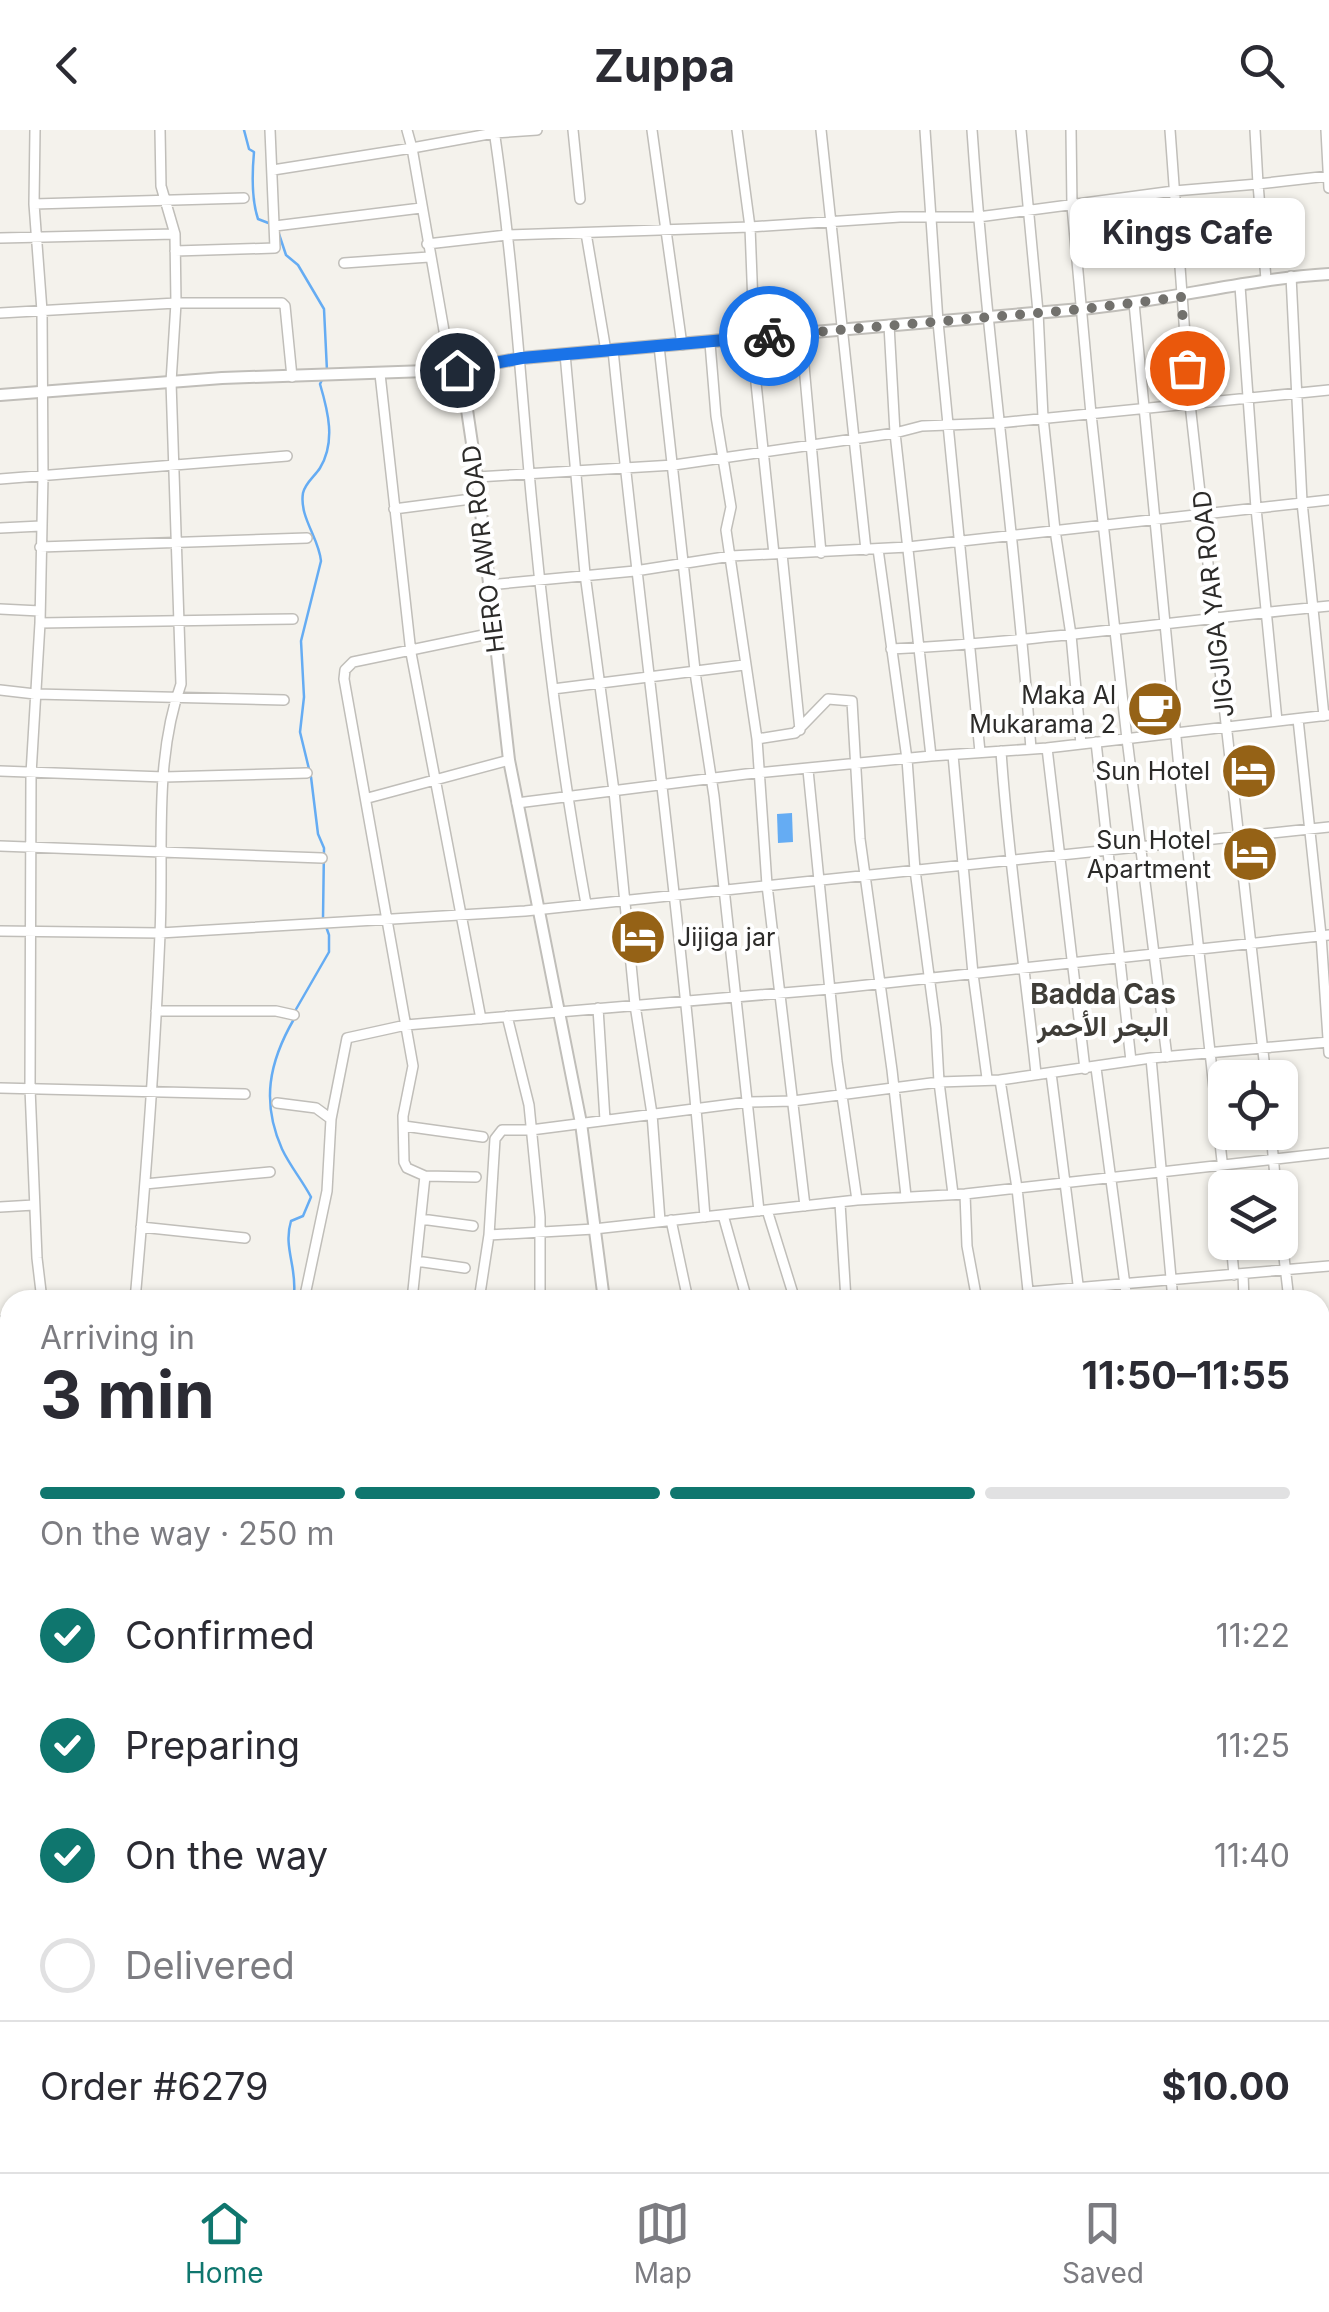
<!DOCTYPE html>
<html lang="en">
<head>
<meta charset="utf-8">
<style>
	body { margin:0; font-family:Inter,Vazirmatn,sans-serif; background:#f7f7f7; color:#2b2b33; height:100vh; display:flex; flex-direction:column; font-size:38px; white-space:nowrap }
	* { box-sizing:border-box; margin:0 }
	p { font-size:32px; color:#7c7c81 }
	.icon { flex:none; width:55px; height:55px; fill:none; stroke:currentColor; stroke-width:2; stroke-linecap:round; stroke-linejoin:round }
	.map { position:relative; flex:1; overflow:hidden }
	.details { position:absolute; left:0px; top:1160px; width:1330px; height:882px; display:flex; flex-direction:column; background:#fff; border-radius:30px 30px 0 0; box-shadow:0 2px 8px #0004 }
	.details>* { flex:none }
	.buttons { position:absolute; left:1208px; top:930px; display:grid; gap:20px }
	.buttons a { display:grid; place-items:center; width:90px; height:90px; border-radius:15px; background:#fff; box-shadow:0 2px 8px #0004; font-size:50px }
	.pin { position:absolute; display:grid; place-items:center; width:85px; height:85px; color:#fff; margin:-42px; border:5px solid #fff; border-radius:50%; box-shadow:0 2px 10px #0007 }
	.courier { position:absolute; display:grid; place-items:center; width:100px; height:100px; margin:-50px; border:8px solid #1a73e8; border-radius:50%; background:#fff; color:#222; box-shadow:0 2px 12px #0007 }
	.bubble { position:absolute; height:70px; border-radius:15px; background:#fff; box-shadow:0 2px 8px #0004; font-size:32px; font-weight:700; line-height:70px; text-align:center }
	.head em { font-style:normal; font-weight:700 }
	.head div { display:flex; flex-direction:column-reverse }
	.head { display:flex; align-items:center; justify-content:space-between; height:170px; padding:0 40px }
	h1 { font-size:65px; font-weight:700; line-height:75px }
	.bar { display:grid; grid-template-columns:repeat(4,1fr); gap:15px 10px; align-content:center; height:120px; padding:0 40px }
	.bar i { height:12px; border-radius:8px; background:#e1e1e2 }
	.bar .active { background:#0f766e }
	.bar p { grid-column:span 4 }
	.line { display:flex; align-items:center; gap:25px; padding:0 40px; border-top:2px solid #e1e1e2 }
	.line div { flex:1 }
	ol { padding:0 40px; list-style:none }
	li { display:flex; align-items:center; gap:30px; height:110px }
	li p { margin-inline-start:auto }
	li .icon { padding:10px; border-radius:50%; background:#0f766e; color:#fff; stroke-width:4 }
	li:last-child { color:#7c7c81 }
	li i { width:55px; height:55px; border:5px solid #e1e1e2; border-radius:50% }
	header { display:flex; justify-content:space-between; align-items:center; height:130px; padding:0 40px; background:#fff; font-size:45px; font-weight:700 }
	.dock { display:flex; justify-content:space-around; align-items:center; height:140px; border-top:2px solid #e1e1e2; background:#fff; font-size:28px; color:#7c7c81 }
	.dock a { display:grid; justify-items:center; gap:5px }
	.dock .active { color:#0f766e }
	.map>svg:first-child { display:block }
	.water { fill:#65acf3 }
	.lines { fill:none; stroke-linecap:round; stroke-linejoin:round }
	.stream { stroke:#65acf3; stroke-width:2.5 }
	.minor-casing { stroke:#c0beb9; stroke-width:12 }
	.major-casing { stroke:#c0beb9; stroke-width:14 }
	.highway-casing { stroke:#c0beb9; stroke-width:16 }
	.minor { stroke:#fff; stroke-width:9 }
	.major { stroke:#fff; stroke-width:10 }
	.highway { stroke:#fff; stroke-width:12 }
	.done { stroke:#72716d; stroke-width:10; stroke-dasharray:0 18 }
	.route { stroke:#1a73e8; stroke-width:12 }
	.labels { text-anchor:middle; stroke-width:8; stroke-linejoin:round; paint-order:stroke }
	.street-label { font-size:25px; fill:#2c2b29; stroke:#fff }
	.poi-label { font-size:25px; fill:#2c2b29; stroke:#fff; text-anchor:end }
	.neighbourhood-label { font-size:28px; font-weight:bold; fill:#3f3d38; stroke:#fff }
</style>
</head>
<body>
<header><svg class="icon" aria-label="back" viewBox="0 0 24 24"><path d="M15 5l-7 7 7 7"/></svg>Zuppa<svg class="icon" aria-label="search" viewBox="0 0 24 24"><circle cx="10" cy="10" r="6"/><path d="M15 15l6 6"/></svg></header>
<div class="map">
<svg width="1329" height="2042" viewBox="0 0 1329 2042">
	<rect width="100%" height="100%" fill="#f4f2ec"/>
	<path class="water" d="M792 683 793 712 778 713 777 684Z"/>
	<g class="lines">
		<path class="stream" d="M244 0 249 19 254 22C252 44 251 68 258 89L271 94
			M279 104 286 125 298 135 324 179 327 241
			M309 639 300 602 304 567 301 511 321 431C319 408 299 387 303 363 305 353 315 346 320 338 336 312 328 281 320 254L323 248
			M295 881 329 822V805L323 788 324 718 318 704 311 647
			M289 1170 294 1164C297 1137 283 1117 291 1091L303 1086 311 1067C302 1050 290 1036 282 1019 261 972 269 932 294 889"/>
		<g class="minor-casing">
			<path id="minor" d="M35 0 34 74 42 181 43 346 40 493 31 644 30 958 37 1128 42 1170
				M407 0 412 18 494 3 537 0
				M494 0C511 114 519 228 529 342 542 487 560 631 586 774
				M573 0 580 69
				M652 0 682 215
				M737 0 750 97 756 253 774 424
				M821 0 866 420
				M925 0 938 192 980 622
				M972 0C986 207 1016 412 1031 619
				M1021 0 1038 182 1043 287 1055 400 1071 505 1081 614
				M1071 0 1072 76 1091 284 1127 609 1167 927
				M1170 0 1190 274 1266 948
				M1255 0 1258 54 1329 46
				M1326 0 1329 58
				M273 40 412 18 446 212 451 231 457 240
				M34 74 244 68
				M275 96 421 78
				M586 103 606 221
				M0 108 175 104
				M427 114 507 105 750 97 900 87H978L1174 61 1258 54 1266 149
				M175 121 275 118 270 0
				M344 133 429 127
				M1291 146 1302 372 1324 586
				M1240 156 1256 378 1277 591
				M1134 173 1181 659 1225 1058
				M0 183 176 173H282L285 176 292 247
				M889 195 895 303 931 626
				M801 203 821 423
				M710 213 716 286 731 377 726 400 757 609 767 755 805 1076
				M659 216 696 549 714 666 759 1081
				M613 220C642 509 683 797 705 1087
				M565 224 585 444 614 661 635 875 652 984 660 1091
				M380 244 411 523 481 889
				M477 347 674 335 895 303 922 296 999 293 1329 260
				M0 349 287 326
				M394 379 479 368
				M0 398 41 396
				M40 417 307 408
				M878 419 907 629 915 740 936 898 939 952 953 1064
				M782 424 800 600
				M488 455 635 441 731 426 908 417 1329 370
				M0 479 40 481
				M40 493 293 489
				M891 519C1038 512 1183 490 1329 476
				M553 559 744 535
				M0 560 35 564 284 570
				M1298 589 1321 805 1329 923
				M757 609 795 603 828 569 852 571 860 709 892 940 906 1066
				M1096 612 1131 931
				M1047 618 1085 939
				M1001 621C1008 729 1025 836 1036 944
				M953 625 973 844 987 948
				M808 640 837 931 857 1070
				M0 641 164 647 307 643
				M368 668 509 630
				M517 673 746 644 931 626 1047 618 1329 585
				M0 716 322 728
				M0 801 160 803 525 781 1329 697
				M598 878 605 990
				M156 881H276L294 885
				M507 886 529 975 540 1087V1170
				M1151 928 1173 1170
				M1096 938 1127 1170
				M1051 943 1080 1170
				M1000 950 1017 1058 1029 1170
				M0 958 245 964
				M277 973 316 978 331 989 327 1061 304 1170
				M331 989 347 908 406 895 830 859 1329 805
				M404 996 483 1007
				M1271 1002 1276 1058
				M476 1047 425 1046 407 1038 404 1032 403 986 413 936 344 549 345 540 353 532 493 503
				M145 1054 270 1042
				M965 1064 967 1116 977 1170
				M840 1073 846 1170
				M0 1077 34 1075
				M767 1080 795 1170
				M723 1085 747 1170
				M421 1089 473 1096
				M671 1090 688 1170
				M1280 1093 1289 1170
				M141 1097 245 1108
				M489 1105 594 1099 857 1070 965 1064 1329 1023
				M1231 1112 1234 1145
				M416 1131 465 1138
				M1243 1144 1244 1170
				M1028 1162 1329 1136
				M135 1170C146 1048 155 926 160 804 164 722 153 632 181 554L171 252 176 173 175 104 161 56 160 0
				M412 1170 425 1046
				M479 1170 489 1105 495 1009 502 1000H531L748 972 793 971 939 952 1000 950 1151 928 1329 912
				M0 1221H10
				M1320 1246 1329 1245
				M1320 1352 1329 1351
				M0 1356H10
				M1320 1448 1329 1540
				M0 1457 10 1456
				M0 1506H10
				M0 1556H10
				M1320 1584 1329 1583
				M0 1606H10
				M0 1706H10
				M1320 1879H1329
				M0 1885 10 1884
				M0 1965 10 1964
				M206 2032 208 2042
				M338 2032 339 2042
				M463 2032 464 2042
				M1100 2032 1101 2042
				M1161 2032 1162 2042
				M1231 2032 1232 2042
				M1290 2032 1291 2042
				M30 2042 190 2032
				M687 2042 713 2034 727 2042
				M744 2042 769 2032"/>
		</g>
		<g class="major-casing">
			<path id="major" d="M456 240 466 273 477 347 509 630 581 993 604 1170
				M0 265 222 248 456 240 522 228C708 210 895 196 1081 179 1165 171 1246 149 1329 144"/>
		</g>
		<g class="highway-casing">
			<path id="highway" d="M0 1193H10
				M1320 1730H1329"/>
		</g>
		<use href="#minor" class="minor"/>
		<use href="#major" class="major"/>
		<use href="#highway" class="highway"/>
	</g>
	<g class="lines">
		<path class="done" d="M769 206 1084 179 1181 167 1187 238"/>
		<path class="route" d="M457 240 522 228 769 206"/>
	</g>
	<defs>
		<g id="cafe-disc" transform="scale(2.875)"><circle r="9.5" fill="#956216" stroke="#fff"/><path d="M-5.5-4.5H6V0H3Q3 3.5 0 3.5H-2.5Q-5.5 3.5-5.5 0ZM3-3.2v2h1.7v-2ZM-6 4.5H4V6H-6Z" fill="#fff"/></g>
		<g id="hotel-disc" transform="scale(2.875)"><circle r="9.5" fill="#956216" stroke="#fff"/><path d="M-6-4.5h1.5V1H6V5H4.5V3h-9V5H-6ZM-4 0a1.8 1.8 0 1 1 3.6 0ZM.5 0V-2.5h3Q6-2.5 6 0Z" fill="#fff"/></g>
	</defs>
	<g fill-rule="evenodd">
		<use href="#cafe-disc" x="1155" y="579"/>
		<use href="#hotel-disc" x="1249" y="641"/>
		<use href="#hotel-disc" x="1250" y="724"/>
		<use href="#hotel-disc" x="638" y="807"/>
	</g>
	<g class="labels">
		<g class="street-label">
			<text transform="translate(483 419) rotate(-97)" y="9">HERO AWR ROAD</text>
			<text transform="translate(1213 474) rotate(-96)" y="9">JIGJIGA YAR ROAD</text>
		</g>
		<g class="poi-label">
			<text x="1116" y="574">Maka Al<tspan x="1116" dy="29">Mukarama 2</tspan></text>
			<text x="1210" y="650">Sun Hotel</text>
			<text x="1211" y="719">Sun Hotel<tspan x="1211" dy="29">Apartment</tspan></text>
			<text x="677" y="816" text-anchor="start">Jijiga jar</text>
		</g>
		<g class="neighbourhood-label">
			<text x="1103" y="874">Badda Cas<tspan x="1103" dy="32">البحر الأحمر</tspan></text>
		</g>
	</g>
</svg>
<div class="buttons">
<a><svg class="icon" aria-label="locate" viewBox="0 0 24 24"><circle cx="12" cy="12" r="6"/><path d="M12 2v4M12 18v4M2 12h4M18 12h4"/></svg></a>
<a><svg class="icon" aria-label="layers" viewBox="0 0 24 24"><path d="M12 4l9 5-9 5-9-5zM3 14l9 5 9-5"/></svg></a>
</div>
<div class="pin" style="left:1187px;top:238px;background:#ea580c"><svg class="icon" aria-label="bag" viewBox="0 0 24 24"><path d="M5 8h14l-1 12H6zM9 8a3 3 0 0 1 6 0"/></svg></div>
<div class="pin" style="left:457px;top:240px;background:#1f2937"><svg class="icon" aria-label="home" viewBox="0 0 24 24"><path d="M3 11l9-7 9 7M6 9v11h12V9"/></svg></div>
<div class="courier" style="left:769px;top:206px"><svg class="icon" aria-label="bike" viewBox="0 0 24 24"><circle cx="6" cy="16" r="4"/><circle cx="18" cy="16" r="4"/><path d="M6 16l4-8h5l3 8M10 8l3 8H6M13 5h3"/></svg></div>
<div class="bubble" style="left:1070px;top:68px;width:235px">Kings Cafe</div>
<section class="details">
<div class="head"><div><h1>3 min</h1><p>Arriving in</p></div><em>11:50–11:55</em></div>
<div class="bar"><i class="active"></i><i class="active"></i><i class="active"></i><i></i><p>On the way · 250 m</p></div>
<ol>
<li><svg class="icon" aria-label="check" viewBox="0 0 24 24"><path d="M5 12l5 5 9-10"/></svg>Confirmed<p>11:22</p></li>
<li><svg class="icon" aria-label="check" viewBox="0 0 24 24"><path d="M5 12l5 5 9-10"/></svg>Preparing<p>11:25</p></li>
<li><svg class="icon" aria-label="check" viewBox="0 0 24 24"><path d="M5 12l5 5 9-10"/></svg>On the way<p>11:40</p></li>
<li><i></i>Delivered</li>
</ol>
<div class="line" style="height:130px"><div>Order #6279</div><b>$10.00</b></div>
</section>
</div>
<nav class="dock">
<a class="active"><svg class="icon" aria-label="home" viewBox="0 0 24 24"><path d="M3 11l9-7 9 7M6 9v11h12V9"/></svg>Home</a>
<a><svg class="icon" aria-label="map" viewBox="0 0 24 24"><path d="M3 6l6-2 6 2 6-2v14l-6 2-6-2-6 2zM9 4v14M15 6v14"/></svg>Map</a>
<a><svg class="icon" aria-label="saved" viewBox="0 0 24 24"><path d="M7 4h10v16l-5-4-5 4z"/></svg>Saved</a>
</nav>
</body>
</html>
